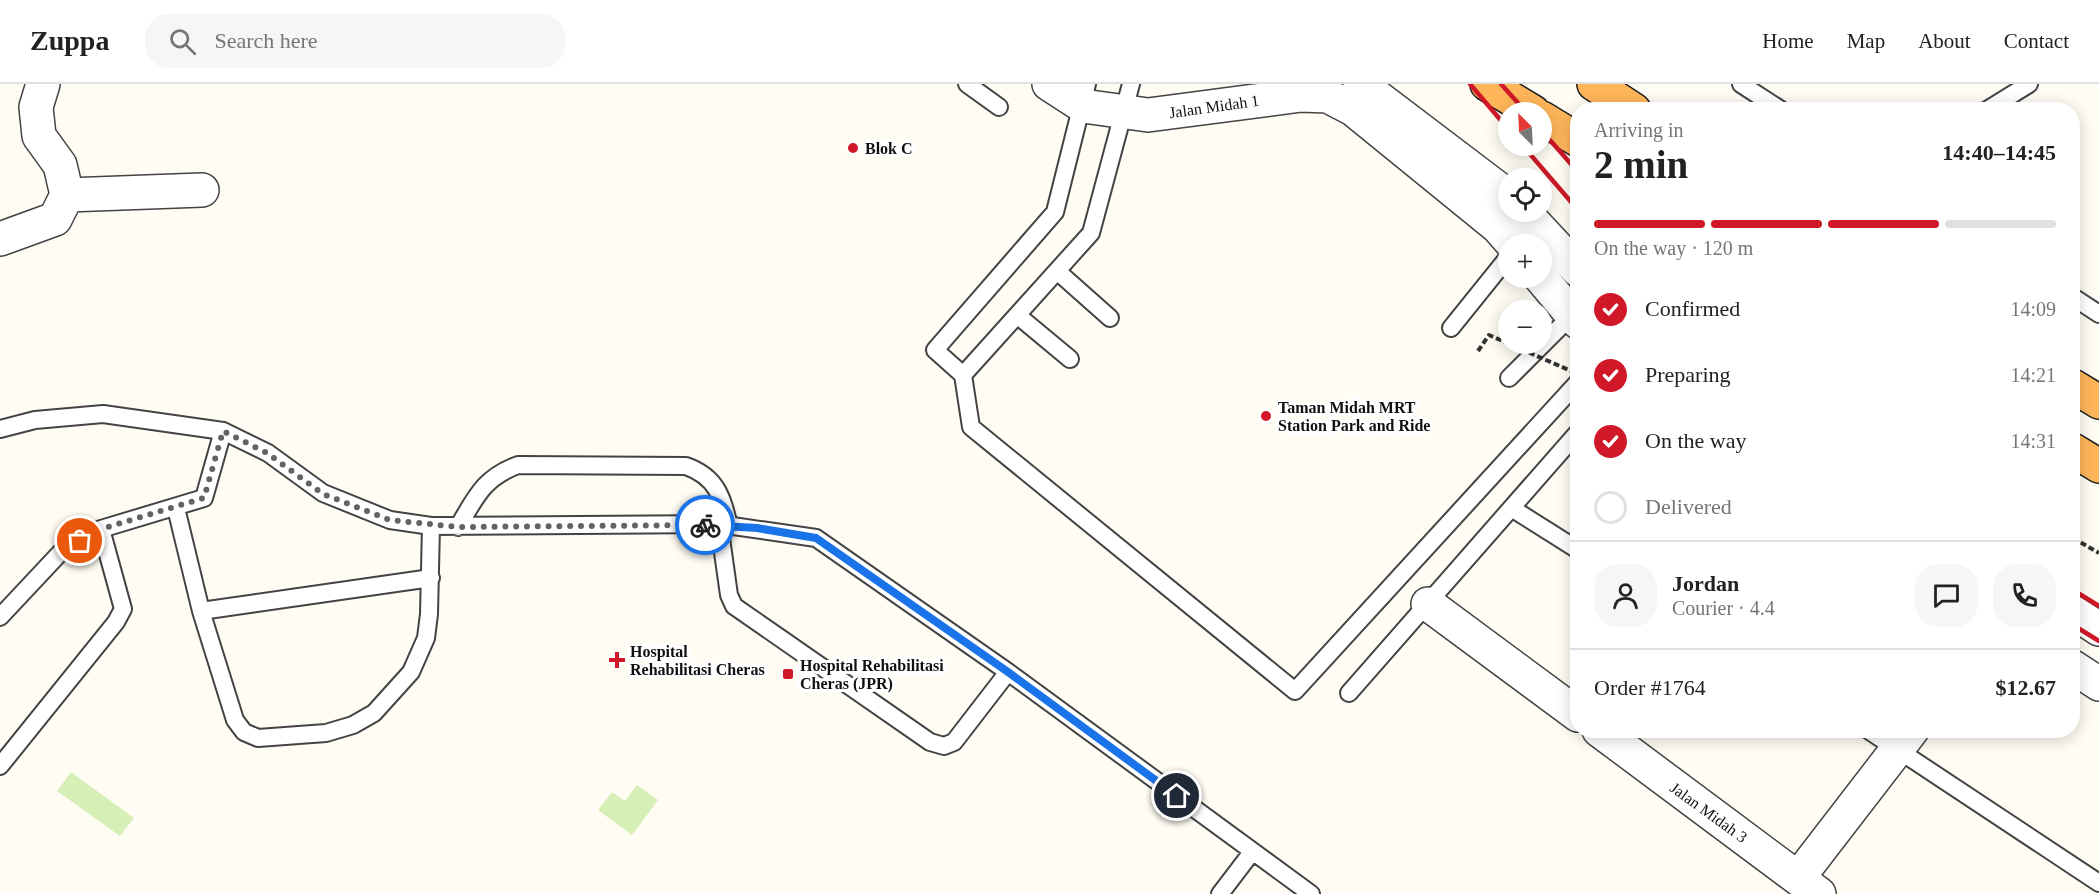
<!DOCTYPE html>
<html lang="en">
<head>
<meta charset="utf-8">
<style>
	body { margin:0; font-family:"Times New Roman",serif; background:#f6f6f6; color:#222; height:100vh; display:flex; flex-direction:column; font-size:22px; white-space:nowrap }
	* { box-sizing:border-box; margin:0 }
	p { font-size:20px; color:#767676 }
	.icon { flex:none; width:33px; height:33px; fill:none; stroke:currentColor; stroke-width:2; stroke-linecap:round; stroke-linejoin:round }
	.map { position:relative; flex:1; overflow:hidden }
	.panel { position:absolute; left:1570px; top:18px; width:510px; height:636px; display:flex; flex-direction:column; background:#fff; border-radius:24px; box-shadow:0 3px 15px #0003 }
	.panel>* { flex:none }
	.needle { width:39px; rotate:336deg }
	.tools { position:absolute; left:1498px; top:18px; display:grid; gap:12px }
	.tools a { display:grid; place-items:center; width:54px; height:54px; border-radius:50%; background:#fff; box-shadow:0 3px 15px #0003; font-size:30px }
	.pin { position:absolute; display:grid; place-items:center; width:51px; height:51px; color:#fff; margin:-26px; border:3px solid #fff; border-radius:50%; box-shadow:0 2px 6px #0007 }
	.courier { position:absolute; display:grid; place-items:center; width:60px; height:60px; margin:-30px; border:4px solid #1a73e8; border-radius:50%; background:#fff; color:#222; box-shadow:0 2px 8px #0007 }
	.head em { font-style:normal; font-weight:800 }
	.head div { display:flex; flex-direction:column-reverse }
	.head { display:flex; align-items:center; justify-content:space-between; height:102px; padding:0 24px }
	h1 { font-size:39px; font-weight:800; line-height:45px }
	.bar { display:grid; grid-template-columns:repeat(4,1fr); gap:9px 6px; align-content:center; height:72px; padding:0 24px }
	.bar i { height:8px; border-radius:4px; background:#e0e0e0 }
	.bar .on { background:#d01828 }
	.bar p { grid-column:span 4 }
	.line { display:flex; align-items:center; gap:15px; padding:0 24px; border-top:2px solid #e0e0e0 }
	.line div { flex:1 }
	.round { display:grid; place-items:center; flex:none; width:63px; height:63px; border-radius:24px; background:#f6f6f6 }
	ol { padding:0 24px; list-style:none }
	li { display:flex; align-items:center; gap:18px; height:66px }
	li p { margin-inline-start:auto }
	li .icon { padding:6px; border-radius:50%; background:#d01828; color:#fff; stroke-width:4 }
	li:last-child { color:#767676 }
	li i { width:33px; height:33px; border:3px solid #e0e0e0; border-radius:50% }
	header { display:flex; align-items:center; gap:36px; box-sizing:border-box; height:84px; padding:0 30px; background:#fff; border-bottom:2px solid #e0e0e0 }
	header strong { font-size:28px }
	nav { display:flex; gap:33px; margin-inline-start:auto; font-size:21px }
	.search { width:420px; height:54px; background:#f6f6f6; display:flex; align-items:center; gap:15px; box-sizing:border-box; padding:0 21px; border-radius:24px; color:#767676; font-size:22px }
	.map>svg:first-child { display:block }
	.green { fill:#d6efb7 }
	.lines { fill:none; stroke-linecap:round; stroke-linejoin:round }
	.service-casing { stroke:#434343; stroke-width:20 }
	.minor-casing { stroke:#434343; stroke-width:36 }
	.trunk-casing { stroke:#212121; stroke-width:36 }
	.path { stroke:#323232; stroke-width:4; stroke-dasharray:6 3; stroke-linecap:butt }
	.service { stroke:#fff; stroke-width:16 }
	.minor { stroke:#fff; stroke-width:33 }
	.trunk { stroke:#ffb65a; stroke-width:33 }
	.rail { stroke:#d01828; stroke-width:4.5 }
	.path-bridge { stroke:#323232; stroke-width:4; stroke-dasharray:6 3; stroke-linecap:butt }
	.done { stroke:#64635f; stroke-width:6; stroke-dasharray:0 10.8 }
	.route { stroke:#1a73e8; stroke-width:8 }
	.poi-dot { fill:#d01828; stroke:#fff; stroke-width:2 }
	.labels { text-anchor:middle; stroke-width:6; stroke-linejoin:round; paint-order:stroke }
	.street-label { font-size:16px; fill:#101010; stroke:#fff }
	.poi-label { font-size:16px; font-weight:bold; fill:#101010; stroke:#fff; text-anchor:start }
</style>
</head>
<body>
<header>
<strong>Zuppa</strong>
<div class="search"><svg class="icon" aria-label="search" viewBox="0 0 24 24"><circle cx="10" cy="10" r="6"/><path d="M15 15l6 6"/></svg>Search here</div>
<nav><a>Home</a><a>Map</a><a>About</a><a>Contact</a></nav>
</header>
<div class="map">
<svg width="2099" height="810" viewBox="0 0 2099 810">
	<rect width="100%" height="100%" fill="#fffcf3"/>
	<path class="green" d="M71 688 134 734 120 752 57 707Z
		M637 701 658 716 632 751 598 726 612 708 625 717Z"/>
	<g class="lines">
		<g class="service-casing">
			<path id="service" d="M967 0 999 23
				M1087 0 1055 128 935 266 963 291 1091 149 1131 0
				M1741 0 1781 26
				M1987 26 2029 0
				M1057 187 1110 234
				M2073 213 2099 230
				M1017 231 1070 275
				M1451 244 1509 172
				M963 291 971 343 1295 607 1578 298
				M1509 294 1572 231
				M0 345 35 336 103 330 223 347 268 369 323 409 390 436 431 442 719 440 816 454 1008 588 1311 810
				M176 424 201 527 235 636 244 648 258 654 326 649 353 641 374 629 411 588 426 554 429 530 431 442
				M1513 425 1578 466
				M719 440 729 511 734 522 930 658 944 662 954 658 1008 588
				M458 443C476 413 483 394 518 381L686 382C717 393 722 413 729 442
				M201 527 431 494
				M0 533 60 469 101 445 204 414 223 347
				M1349 609 1578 348
				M1868 646 2099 799
				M0 682 116 538 123 525 101 445
				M1220 810 1252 768"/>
		</g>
		<g class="minor-casing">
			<path id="minor" d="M1049 0 1083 22 1148 31 1301 11 1328 12 1353 25 1498 143 1513 160
				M1360 0 1509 113
				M67 111 202 106
				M1524 128 1578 186
				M0 155 55 135 67 111 60 81 39 52 36 23 43 0
				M1541 194 1578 238
				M1428 520 1578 631
				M2073 528 2099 545
				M2073 583 2099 600
				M1599 646 1819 810
				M1798 794 1912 646"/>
		</g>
		<g class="trunk-casing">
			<path id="trunk" d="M1487 0 1533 28
				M1594 0 1634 26
				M1542 34 1578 56
				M2073 302 2099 318
				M2073 366 2099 382"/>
		</g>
		<path class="path" d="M2073 454 2099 469"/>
		<use href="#service" class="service"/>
		<use href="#minor" class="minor"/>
		<use href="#trunk" class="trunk"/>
		<path class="rail" d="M1470 0 1509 46
			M1501 0 1526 28
			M1542 47 1578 88
			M1523 62 1578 126
			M2073 506 2099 522
			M2073 541 2099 557"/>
		<path class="path-bridge" d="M1478 267 1489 251 1578 290"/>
	</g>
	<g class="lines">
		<path class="done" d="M80 457 101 445 204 414 223 347 267 369 323 410 390 436 458 443 705 441"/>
		<path class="route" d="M705 441 757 444 816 454 1008 588 1177 712"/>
	</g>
	<g class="poi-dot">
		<circle cx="853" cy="64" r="6"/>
		<circle cx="1266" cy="332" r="6"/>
		<path d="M614 567h6v6h6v6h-6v6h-6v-6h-6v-6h6z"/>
		<rect x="782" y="584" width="12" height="12" rx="3"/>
	</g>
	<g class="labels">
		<g class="street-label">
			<text transform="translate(1214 22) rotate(-8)" y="6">Jalan Midah 1</text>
			<text transform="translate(1709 728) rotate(36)" y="6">Jalan Midah 3</text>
		</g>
		<g class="poi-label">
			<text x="865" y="70">Blok C</text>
			<text x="1278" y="329">Taman Midah MRT<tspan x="1278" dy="18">Station Park and Ride</tspan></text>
			<text x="630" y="573">Hospital<tspan x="630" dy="18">Rehabilitasi Cheras</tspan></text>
			<text x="800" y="587">Hospital Rehabilitasi<tspan x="800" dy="18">Cheras (JPR)</tspan></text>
		</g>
	</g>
</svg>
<div class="tools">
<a><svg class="needle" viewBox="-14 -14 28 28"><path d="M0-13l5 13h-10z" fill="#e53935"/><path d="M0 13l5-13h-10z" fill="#767676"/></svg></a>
<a><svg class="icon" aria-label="locate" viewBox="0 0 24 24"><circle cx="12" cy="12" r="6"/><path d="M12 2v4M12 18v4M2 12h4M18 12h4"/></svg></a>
<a>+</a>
<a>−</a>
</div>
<div class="pin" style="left:80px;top:457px;background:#ea580c"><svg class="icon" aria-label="bag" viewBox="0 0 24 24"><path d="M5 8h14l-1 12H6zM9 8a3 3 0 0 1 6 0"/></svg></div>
<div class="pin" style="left:1177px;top:712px;background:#1f2937"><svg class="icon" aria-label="home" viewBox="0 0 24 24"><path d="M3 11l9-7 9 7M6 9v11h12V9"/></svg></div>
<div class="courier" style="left:705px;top:441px"><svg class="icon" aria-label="bike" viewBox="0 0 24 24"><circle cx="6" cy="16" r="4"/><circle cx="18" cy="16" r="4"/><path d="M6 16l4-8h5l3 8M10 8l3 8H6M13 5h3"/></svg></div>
<section class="panel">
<div class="head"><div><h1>2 min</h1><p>Arriving in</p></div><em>14:40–14:45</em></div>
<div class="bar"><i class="on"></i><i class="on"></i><i class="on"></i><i></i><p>On the way · 120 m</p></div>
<ol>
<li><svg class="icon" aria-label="check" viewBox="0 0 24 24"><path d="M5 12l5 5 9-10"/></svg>Confirmed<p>14:09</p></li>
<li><svg class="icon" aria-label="check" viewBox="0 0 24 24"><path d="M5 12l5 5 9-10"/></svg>Preparing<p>14:21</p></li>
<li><svg class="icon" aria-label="check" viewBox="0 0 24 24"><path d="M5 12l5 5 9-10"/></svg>On the way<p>14:31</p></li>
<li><i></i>Delivered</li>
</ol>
<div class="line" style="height:108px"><a class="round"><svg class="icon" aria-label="person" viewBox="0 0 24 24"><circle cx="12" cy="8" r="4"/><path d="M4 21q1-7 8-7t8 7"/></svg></a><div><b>Jordan</b><p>Courier · 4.4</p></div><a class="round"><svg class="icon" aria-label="chat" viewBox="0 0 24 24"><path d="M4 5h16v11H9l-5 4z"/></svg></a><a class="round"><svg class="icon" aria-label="phone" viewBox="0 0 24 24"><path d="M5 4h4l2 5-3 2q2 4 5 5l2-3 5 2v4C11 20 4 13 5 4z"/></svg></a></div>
<div class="line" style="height:78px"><div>Order #1764</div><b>$12.67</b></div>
</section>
</div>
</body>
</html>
